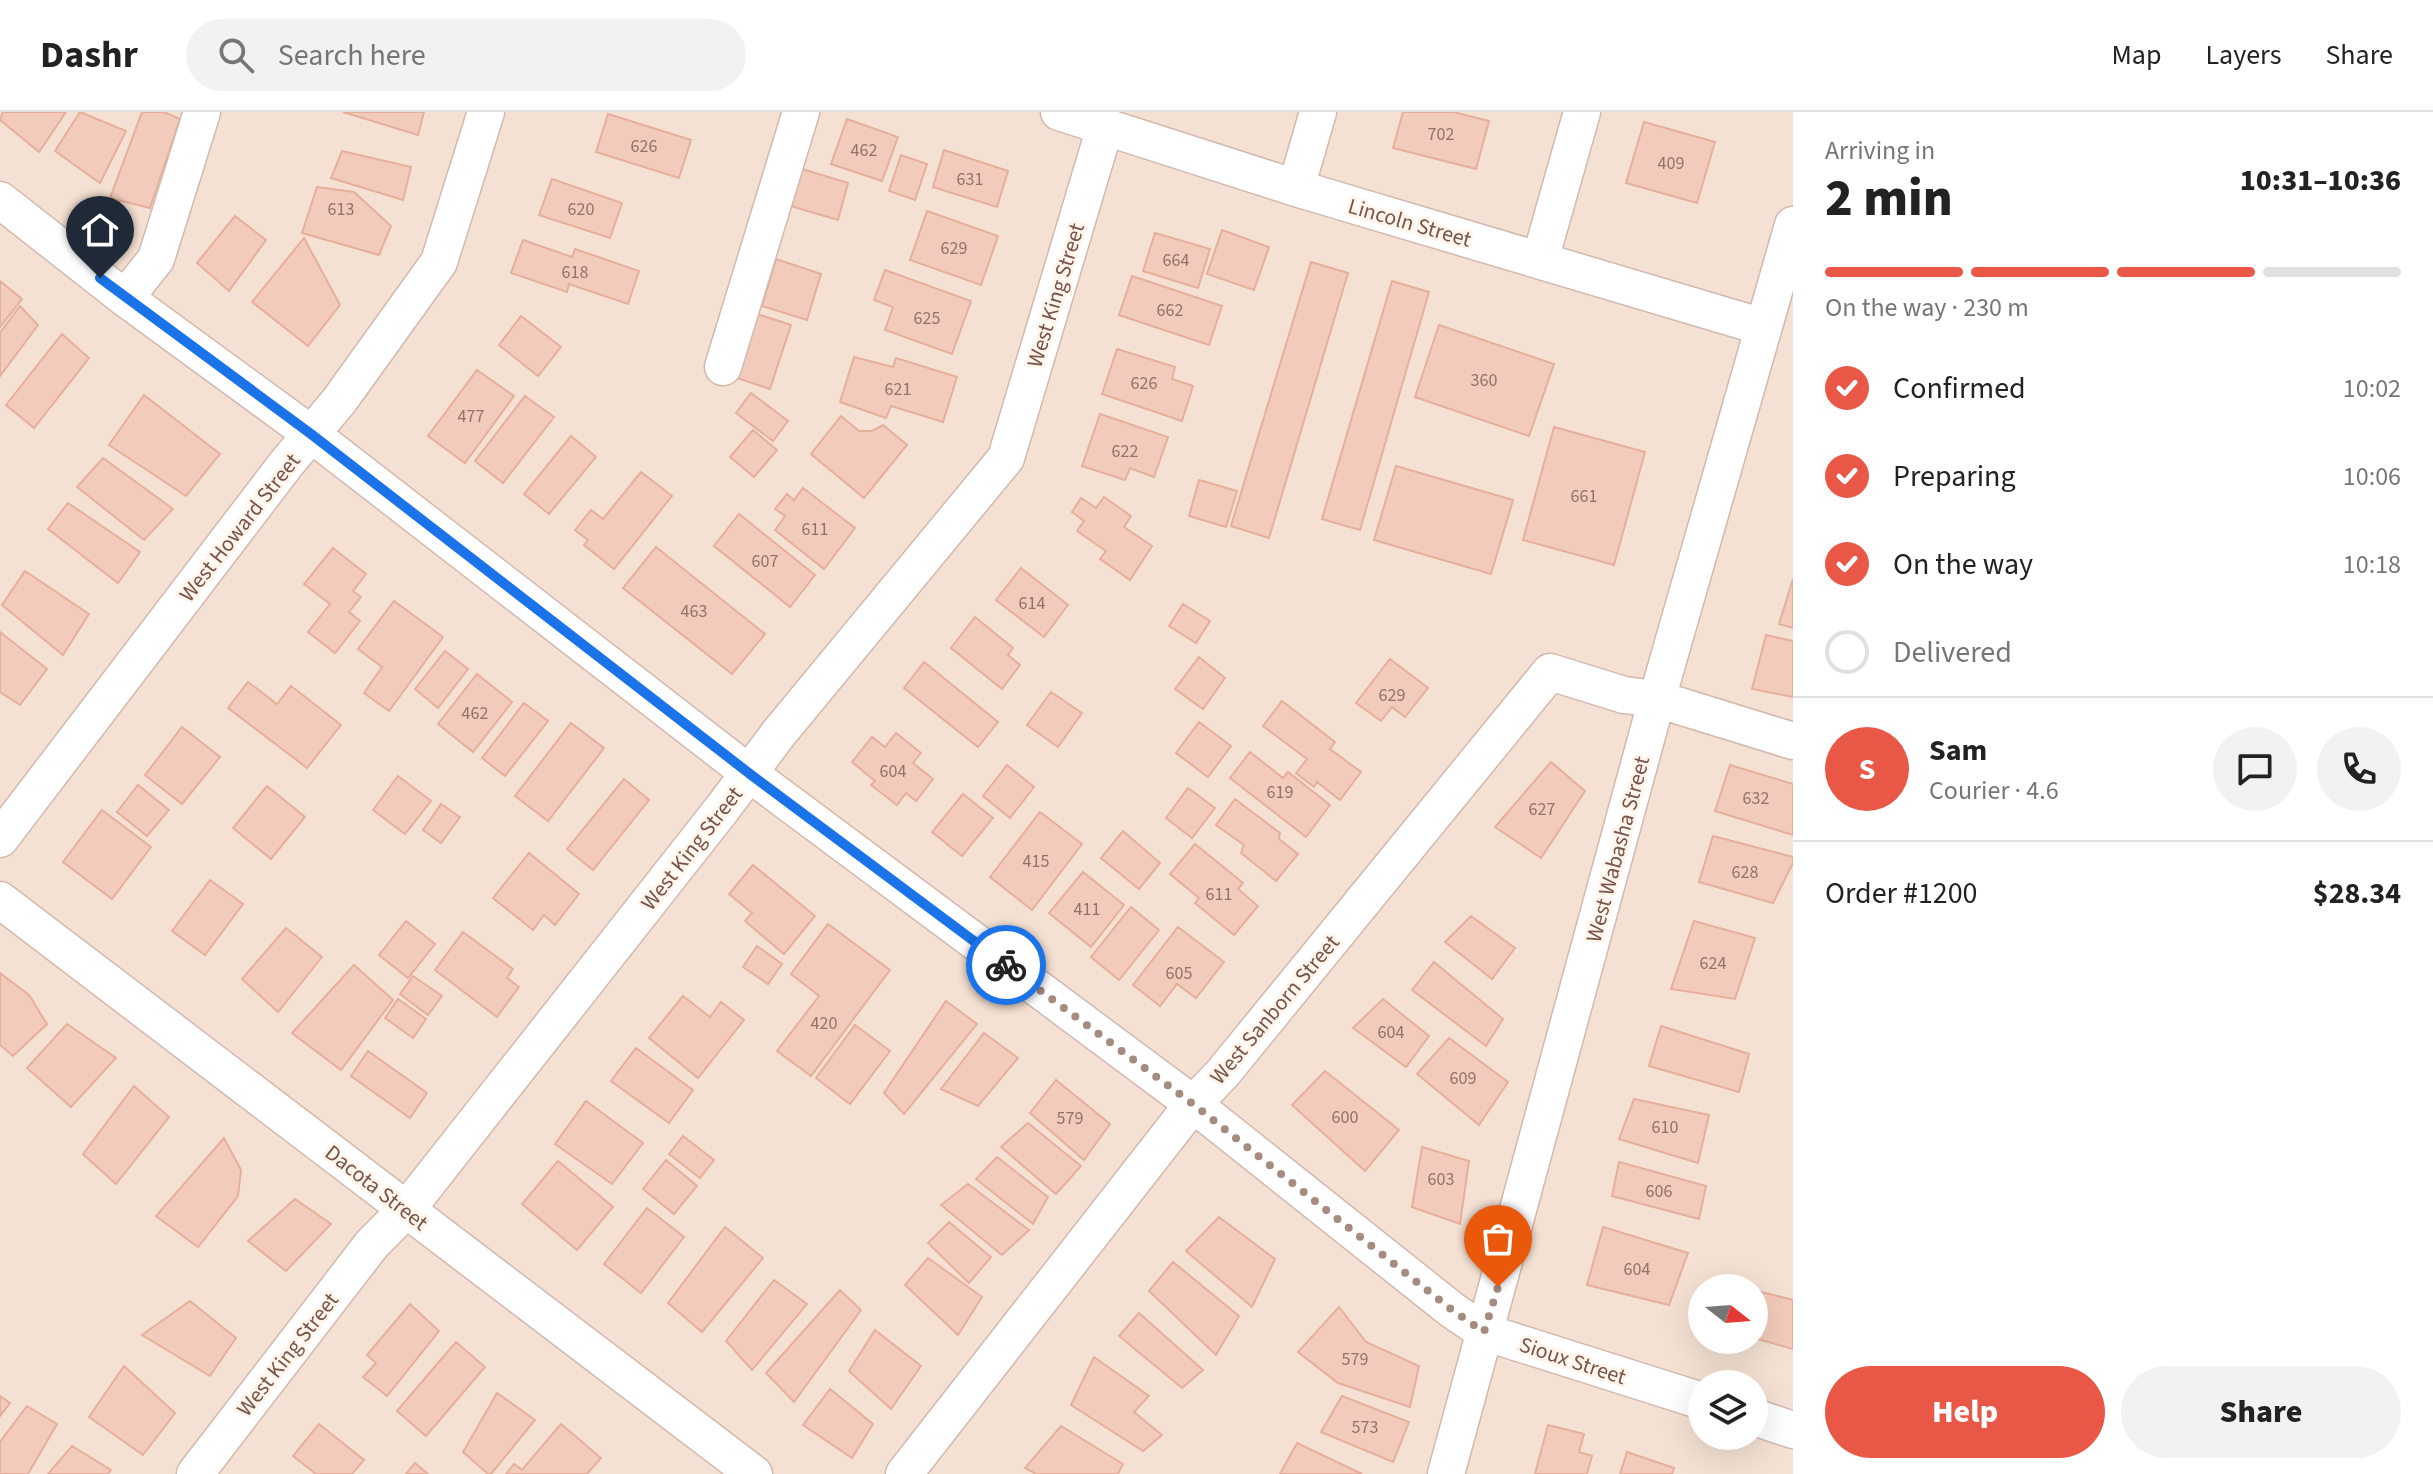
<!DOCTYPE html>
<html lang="en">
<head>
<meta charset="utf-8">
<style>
	body { margin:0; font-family:"Source Sans 3",sans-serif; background:#f2f2f2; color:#222; height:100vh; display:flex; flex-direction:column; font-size:30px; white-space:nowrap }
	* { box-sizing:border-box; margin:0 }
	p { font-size:26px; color:#767676 }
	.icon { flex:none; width:44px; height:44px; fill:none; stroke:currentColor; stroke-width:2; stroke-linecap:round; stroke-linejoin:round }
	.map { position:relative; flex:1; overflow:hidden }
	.panel { display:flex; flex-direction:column; background:#fff; width:640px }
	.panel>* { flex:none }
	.needle { width:52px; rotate:107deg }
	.controls { position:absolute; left:1688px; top:1162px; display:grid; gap:16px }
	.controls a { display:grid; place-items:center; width:80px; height:80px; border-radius:50%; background:#fff; box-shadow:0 8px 32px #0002; font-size:40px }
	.pin { position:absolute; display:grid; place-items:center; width:68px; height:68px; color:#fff; margin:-82px -34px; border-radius:50% 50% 50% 0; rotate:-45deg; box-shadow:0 0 8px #0007 }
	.pin .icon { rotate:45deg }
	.courier { position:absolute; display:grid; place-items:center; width:80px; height:80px; margin:-40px; border:6px solid #1a73e8; border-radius:50%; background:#fff; color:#222; box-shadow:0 2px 10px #0007 }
	.overview em { font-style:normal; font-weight:800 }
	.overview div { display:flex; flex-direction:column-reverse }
	.overview { display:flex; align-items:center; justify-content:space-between; height:136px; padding:0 32px }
	h1 { font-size:52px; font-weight:800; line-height:60px }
	.bar { display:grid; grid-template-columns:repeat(4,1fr); gap:12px 8px; align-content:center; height:96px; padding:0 32px }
	.bar i { height:10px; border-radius:6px; background:#e0e0e0 }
	.bar .current { background:#e95847 }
	.bar p { grid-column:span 4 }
	.line { display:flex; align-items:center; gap:20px; padding:0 32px; border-top:2px solid #e0e0e0 }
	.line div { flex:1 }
	.round { display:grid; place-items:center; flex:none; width:84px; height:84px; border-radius:42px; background:#f2f2f2 }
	ol { padding:0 32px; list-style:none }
	li { display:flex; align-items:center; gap:24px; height:88px }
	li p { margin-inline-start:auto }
	li .icon { padding:8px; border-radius:50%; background:#e95847; color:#fff; stroke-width:4 }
	li:last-child { color:#767676 }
	li i { width:44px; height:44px; border:4px solid #e0e0e0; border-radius:50% }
	.cta { display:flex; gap:16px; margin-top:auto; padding:16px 32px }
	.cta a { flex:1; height:92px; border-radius:48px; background:#e95847; color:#fff; font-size:32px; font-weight:800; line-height:92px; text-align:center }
	.cta a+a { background:#f2f2f2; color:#222 }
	header { display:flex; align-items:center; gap:48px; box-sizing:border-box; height:112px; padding:0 40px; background:#fff; border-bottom:2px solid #e0e0e0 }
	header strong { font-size:38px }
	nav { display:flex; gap:44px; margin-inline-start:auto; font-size:28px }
	.search { width:560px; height:72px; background:#f2f2f2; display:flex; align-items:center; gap:20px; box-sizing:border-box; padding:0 28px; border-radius:44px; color:#767676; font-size:30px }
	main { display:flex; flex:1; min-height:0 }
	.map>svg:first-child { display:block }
	.residential { fill:#f5e1d3; fill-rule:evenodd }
	.building { fill:#f3cbbc; stroke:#e6af9c; stroke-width:2 }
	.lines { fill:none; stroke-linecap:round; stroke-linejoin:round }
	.minor-casing { stroke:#d1b9ad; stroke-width:39 }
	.minor { stroke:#fff; stroke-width:36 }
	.done { stroke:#a58b80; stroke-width:8; stroke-dasharray:0 14.4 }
	.route { stroke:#1a73e8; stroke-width:10 }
	.labels { text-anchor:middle; stroke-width:6; stroke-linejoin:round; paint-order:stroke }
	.number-label { font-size:18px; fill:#957266 }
	.street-label { font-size:22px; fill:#765449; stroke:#fff5eb }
</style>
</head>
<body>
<header>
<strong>Dashr</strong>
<div class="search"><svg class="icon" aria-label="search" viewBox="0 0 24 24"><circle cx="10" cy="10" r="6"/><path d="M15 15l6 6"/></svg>Search here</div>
<nav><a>Map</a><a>Layers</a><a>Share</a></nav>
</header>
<main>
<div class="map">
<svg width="1793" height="1362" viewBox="0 0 1793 1362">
	<rect width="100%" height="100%" fill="#fdf0e5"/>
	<path class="residential" d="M0 0H1793V1362H0ZM1702 1176H1754V1228H1702ZM1702 1272H1754V1324H1702Z"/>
	<path class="building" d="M3 0H66L39 40 0 8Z
		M80 0 126 19 100 71 55 39Z
		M142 0H164L180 7 150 96 110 86Z
		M343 0H424L418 23Z
		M1403 0H1453L1489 9 1476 57 1393 36Z
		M608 2 691 28 679 66 596 40Z
		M847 7 898 25 882 69 831 52Z
		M1644 10 1715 30 1697 91 1626 71Z
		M944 38 1008 59 997 95 933 75Z
		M342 39 411 55 403 88 331 66Z
		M901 43 927 52 915 88 889 79Z
		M802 57 848 71 838 108 791 94Z
		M552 67 622 91 610 126 539 103Z
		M317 75 354 80 391 114 379 143 302 121Z
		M927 99 998 124 981 173 910 148Z
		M235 104 266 128 229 179 197 151Z
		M1222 118 1269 135 1254 178 1207 162Z
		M1155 121 1210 137 1198 176 1143 159Z
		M304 126 340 193 308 234 252 190Z
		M523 128 572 145 575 137 639 159 628 192 569 172 567 180 511 161Z
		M776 147 821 162 807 208 762 194Z
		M1311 150 1348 161 1269 426 1231 414Z
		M885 158 971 189 952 242 885 218 893 195 874 188Z
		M1132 164 1222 194 1209 233 1119 203Z
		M0 169 22 187 0 215Z
		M1392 169 1429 180 1360 418 1322 407Z
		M20 194 38 213 0 264V221Z
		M754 201 791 213 770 277 734 265Z
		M521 204 561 235 538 264 499 233Z
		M1439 213 1554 252 1529 324 1415 285Z
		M62 222 89 246 34 316 6 293Z
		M1117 237 1175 255 1172 267 1193 274 1182 309 1102 282Z
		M854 245 893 255 896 246 957 265 943 310 891 294 886 306 840 290Z
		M477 258 514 284 465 351 428 324Z
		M751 281 788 309 773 329 736 301Z
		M144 283 220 342 186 384 109 333Z
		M525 284 554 305 503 371 475 349Z
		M1100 302 1168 325 1154 365 1130 356 1125 368 1082 354Z
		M841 304 859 319H872L883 313 907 333 864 386 811 342Z
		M1554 315 1645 340 1614 453 1523 428Z
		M753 318 777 338 754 365 730 345Z
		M571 324 596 345 549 402 524 382Z
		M103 346 173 397 144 428 77 375Z
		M1396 354 1513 388 1491 462 1374 428Z
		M641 360 672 384 614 457 584 433 588 428 575 418 591 398 603 407Z
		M1199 368 1237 379 1226 415 1189 404Z
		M803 376 855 416 824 457 775 418 785 404 775 397 787 382 794 388Z
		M1104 385 1131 404 1124 415 1152 434 1130 468 1100 447 1106 439 1077 419 1084 409 1072 400 1081 386 1096 396Z
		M68 391 140 440 118 471 48 417Z
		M739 402 815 463 790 495 714 434Z
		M656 435 765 522 732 562 623 476Z
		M333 436 366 462 353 479 361 485 349 500 360 509 335 541 308 520 330 492 304 472Z
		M1021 456 1068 493 1044 525 996 488Z
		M25 459 89 502 63 543 2 493Z
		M1793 467V516L1779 512Z
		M394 489 443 525 389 599 364 581 382 555 358 537Z
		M1183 492 1210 509 1196 531 1169 514Z
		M975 505 1013 536 1008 543 1020 553 1002 577 951 536Z
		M0 520 47 557 20 593 0 580Z
		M1766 523 1793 529V585L1752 577Z
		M445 539 468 557 438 596 415 577Z
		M1199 545 1225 566 1203 597 1175 577Z
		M1390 547 1428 576 1405 605 1392 595 1381 609 1356 591Z
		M924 550 998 610 978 635 904 576Z
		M477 562 512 590 473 640 438 612Z
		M248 570 277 592 291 574 341 613 307 656 228 596Z
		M1051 580 1082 601 1058 635 1027 613Z
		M1282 589 1335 630 1330 637 1361 660 1340 688 1317 670 1314 675 1296 661 1307 647 1263 614Z
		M524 591 548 609 505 664 482 646Z
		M1199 610 1231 634 1208 665 1176 641Z
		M571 611 604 636 548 709 515 684Z
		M182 615 220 645 182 692 145 663Z
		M896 621 921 641 913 651 933 667 916 689 906 681 897 693 871 673 875 669 852 650 872 625 885 635Z
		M1250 640 1283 666 1288 660 1330 693 1306 725 1230 666Z
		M1551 650 1585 679 1541 746 1495 715Z
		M1007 653 1034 675 1010 706 983 684Z
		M1730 653 1793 672V723L1715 699Z
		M398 664 431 689 405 722 373 698Z
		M624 667 649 688 593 758 567 737Z
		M138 673 169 698 147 724 117 700Z
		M267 674 305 705 271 747 233 716Z
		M1188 676 1215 696 1192 726 1166 706Z
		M963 682 993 706 962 744 932 720Z
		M1235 687 1280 721 1279 727 1298 742 1276 769 1241 741 1244 733 1216 713Z
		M441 692 460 705 441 731 423 718Z
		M102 698 151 735 112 787 63 750Z
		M1040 700 1082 732 1032 798 990 765Z
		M1123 719 1160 751 1139 777 1101 746Z
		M1713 724 1793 745V751L1773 791 1699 770Z
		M1195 732 1243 771 1238 777 1258 794 1234 823 1195 791 1199 786 1170 762Z
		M529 741 579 782 555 813 544 803 533 818 493 786Z
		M753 753 815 804 784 842 745 809 752 801 729 782Z
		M1083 760 1124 793 1091 835 1049 801Z
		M210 768 243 792 205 843 172 819Z
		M1131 795 1159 818 1119 868 1091 845Z
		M1471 804 1515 836 1492 867 1445 830Z
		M406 809 435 832 408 866 379 843Z
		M1694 809 1755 826 1735 887 1671 877Z
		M828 812 890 858 811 964 777 939 819 884 791 862Z
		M1178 815 1224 850 1196 886 1177 872 1160 894 1133 873Z
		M286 816 322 845 278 900 242 867Z
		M463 820 513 857 507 866 519 875 497 905 435 858Z
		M757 834 782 852 768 872 743 855Z
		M1434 850 1503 907 1486 934 1412 878Z
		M354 853 393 888 341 958 292 921Z
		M0 861 29 883 47 912 13 944 0 933Z
		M413 864 442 884 428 903 400 882Z
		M683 884 710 905 721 890 744 908 698 966 649 926Z
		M398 887 426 907 413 926 385 906Z
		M1383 887 1429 924 1406 955 1353 916Z
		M946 889 977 912 904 1002 884 981Z
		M67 912 116 946 71 995 27 956Z
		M855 913 890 939 850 992 816 966Z
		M1661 914 1749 942 1739 980 1649 954Z
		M984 921 1018 946 978 994 941 977Z
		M1449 926 1508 970 1479 1013 1417 962Z
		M636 936 693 978 669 1011 611 969Z
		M368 939 427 981 410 1006 351 964Z
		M1325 959 1399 1018 1365 1059 1292 993Z
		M1056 968 1110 1012 1084 1048 1030 1001Z
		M134 974 169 1005 116 1072 83 1042Z
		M1634 987 1709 1003 1698 1051 1619 1027Z
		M586 989 643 1031 612 1072 555 1032Z
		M1028 1011 1081 1054 1056 1082 1001 1035Z
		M683 1024 714 1048 700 1066 669 1042Z
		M224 1026 241 1058 238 1084 198 1135 156 1104Z
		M1422 1035 1469 1049 1460 1112 1412 1095Z
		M997 1045 1048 1085 1033 1112 976 1067Z
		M666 1048 697 1074 674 1102 643 1077Z
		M558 1049 613 1095 577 1138 522 1092Z
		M1619 1050 1706 1074 1699 1107 1612 1084Z
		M968 1072 1029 1118 1002 1143 941 1093Z
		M295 1087 331 1112 286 1159 248 1129Z
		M647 1096 684 1125 641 1181 604 1152Z
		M1219 1105 1275 1147 1252 1195 1186 1139Z
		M949 1110 991 1145 969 1171 928 1131Z
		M725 1115 763 1146 702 1220 668 1191Z
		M1603 1115 1688 1141 1669 1193 1587 1173Z
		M928 1146 982 1185 958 1223 905 1173Z
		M1173 1150 1239 1204 1216 1243 1149 1179Z
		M774 1168 807 1192 752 1258 726 1229Z
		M840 1178 861 1198 794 1290 766 1261Z
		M1754 1178 1793 1188V1237L1754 1226Z
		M190 1189 236 1226 210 1264 142 1223Z
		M410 1192 439 1219 387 1284 363 1265 376 1251 367 1243Z
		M1339 1195 1366 1230 1419 1254 1410 1295 1338 1271 1298 1240Z
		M1139 1201 1203 1258 1182 1276 1119 1224Z
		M875 1218 921 1254 891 1297 849 1259Z
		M456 1230 485 1255 426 1324 397 1299Z
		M1094 1245 1149 1284 1134 1300 1162 1323 1143 1339 1071 1293Z
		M124 1254 175 1301 143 1343 89 1305Z
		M830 1277 873 1312 852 1346 803 1313Z
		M497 1281 535 1308 491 1362H488L463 1340Z
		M0 1284 10 1291 0 1304Z
		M1342 1284 1409 1310 1393 1350 1321 1320Z
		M27 1294 57 1312 28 1362H0V1330Z
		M319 1312 364 1348 352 1362H316L293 1344Z
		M561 1312 601 1346 587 1362H506L514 1352 522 1358Z
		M1548 1313 1584 1322 1579 1340 1592 1344 1587 1362H1535Z
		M1061 1314 1123 1352 1118 1362H1036L1025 1356Z
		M1297 1331 1362 1362H1280Z
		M72 1334 111 1358 108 1362H48Z
		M1627 1340 1674 1356 1672 1362H1620Z
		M415 1351 428 1362H406Z"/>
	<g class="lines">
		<g class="minor-casing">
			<path id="minor" d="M1059 0 1296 76 1763 215
				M1296 76 1318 0
				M0 88 125 186 311 322 750 662 1193 992 1452 1198 1484 1220 1702 1289
				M1540 148 1582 0
				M125 186 156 147 202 0
				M723 255 801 0
				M0 727 286 352 339 289 439 150 486 0
				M0 788 754 1362
				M1754 1305 1793 1318
				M195 1362 372 1132 407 1097 722 697 779 621 1006 346 1105 15
				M904 1362 1193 992 1222 962 1550 560 1624 583 1657 587 1793 629
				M1446 1362 1657 587 1793 113"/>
		</g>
		<use href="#minor" class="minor"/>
	</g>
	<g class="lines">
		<path class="done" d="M1006 853 1193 992 1452 1198 1484 1220 1498 1175"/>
		<path class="route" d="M100 166 311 322 750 662 1006 853"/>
	</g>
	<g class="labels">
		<g class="number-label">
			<text x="1441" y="28">702</text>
			<text x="644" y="40">626</text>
			<text x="864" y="44">462</text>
			<text x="1671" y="57">409</text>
			<text x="970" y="73">631</text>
			<text x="341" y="103">613</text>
			<text x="581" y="103">620</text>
			<text x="954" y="142">629</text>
			<text x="1176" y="154">664</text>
			<text x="575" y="166">618</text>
			<text x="1170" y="204">662</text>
			<text x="927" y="212">625</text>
			<text x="1484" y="274">360</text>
			<text x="1144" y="277">626</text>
			<text x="898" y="283">621</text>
			<text x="471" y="310">477</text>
			<text x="1125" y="345">622</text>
			<text x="1584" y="390">661</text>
			<text x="815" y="423">611</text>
			<text x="765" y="455">607</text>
			<text x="1032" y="497">614</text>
			<text x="694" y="505">463</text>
			<text x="1392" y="589">629</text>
			<text x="475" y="607">462</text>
			<text x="893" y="665">604</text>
			<text x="1280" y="686">619</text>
			<text x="1756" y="692">632</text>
			<text x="1542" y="703">627</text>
			<text x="1036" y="755">415</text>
			<text x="1745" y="766">628</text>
			<text x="1219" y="788">611</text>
			<text x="1087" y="803">411</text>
			<text x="1713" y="857">624</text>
			<text x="1179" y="867">605</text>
			<text x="824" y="917">420</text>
			<text x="1391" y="926">604</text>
			<text x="1463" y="972">609</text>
			<text x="1345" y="1011">600</text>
			<text x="1070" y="1012">579</text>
			<text x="1665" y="1021">610</text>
			<text x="1441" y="1073">603</text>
			<text x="1659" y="1085">606</text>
			<text x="1637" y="1163">604</text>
			<text x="1355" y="1253">579</text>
			<text x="1365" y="1321">573</text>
		</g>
		<g class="street-label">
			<text transform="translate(1410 110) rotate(16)" y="8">Lincoln Street</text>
			<text transform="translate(1055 183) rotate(-73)" y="8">West King Street</text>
			<text transform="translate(239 415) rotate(-52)" y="8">West Howard Street</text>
			<text transform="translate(691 736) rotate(-52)" y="8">West King Street</text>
			<text transform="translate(1617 737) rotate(-75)" y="8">West Wabasha Street</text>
			<text transform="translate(1274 897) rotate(-50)" y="8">West Sanborn Street</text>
			<text transform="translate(377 1075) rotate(38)" y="8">Dacota Street</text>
			<text transform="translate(287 1242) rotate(-52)" y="8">West King Street</text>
			<text transform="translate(1573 1248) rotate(18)" y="8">Sioux Street</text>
		</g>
	</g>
</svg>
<div class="controls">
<a><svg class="needle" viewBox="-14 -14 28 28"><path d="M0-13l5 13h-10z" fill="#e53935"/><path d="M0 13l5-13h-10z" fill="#767676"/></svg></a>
<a><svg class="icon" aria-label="layers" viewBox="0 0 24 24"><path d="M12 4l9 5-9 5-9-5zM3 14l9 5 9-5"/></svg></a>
</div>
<div class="pin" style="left:1498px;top:1175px;background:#ea580c"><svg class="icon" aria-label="bag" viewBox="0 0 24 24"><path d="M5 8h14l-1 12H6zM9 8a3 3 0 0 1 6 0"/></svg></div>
<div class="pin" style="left:100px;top:166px;background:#1f2937"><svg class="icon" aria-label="home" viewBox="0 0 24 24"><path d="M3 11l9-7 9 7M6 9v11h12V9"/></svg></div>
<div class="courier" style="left:1006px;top:853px"><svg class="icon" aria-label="bike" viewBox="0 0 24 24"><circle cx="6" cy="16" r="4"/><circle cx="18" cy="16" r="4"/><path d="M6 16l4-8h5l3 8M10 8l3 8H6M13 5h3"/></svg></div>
</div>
<section class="panel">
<div class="overview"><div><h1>2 min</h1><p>Arriving in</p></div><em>10:31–10:36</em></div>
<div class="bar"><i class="current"></i><i class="current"></i><i class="current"></i><i></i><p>On the way · 230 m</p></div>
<ol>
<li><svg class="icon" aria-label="check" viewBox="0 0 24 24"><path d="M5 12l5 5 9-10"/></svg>Confirmed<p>10:02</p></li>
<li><svg class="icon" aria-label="check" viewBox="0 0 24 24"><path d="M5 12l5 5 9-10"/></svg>Preparing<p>10:06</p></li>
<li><svg class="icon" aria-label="check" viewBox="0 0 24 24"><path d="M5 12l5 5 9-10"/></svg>On the way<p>10:18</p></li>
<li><i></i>Delivered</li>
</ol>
<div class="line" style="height:144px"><b class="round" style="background:#e95847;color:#fff">S</b><div><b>Sam</b><p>Courier · 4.6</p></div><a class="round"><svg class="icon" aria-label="chat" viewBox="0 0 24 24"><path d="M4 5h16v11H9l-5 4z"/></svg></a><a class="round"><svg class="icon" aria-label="phone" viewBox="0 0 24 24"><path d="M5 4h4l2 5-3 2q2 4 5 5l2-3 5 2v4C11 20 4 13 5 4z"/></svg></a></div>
<div class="line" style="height:104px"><div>Order #1200</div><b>$28.34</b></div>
<div class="cta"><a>Help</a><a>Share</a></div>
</section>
</main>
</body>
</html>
